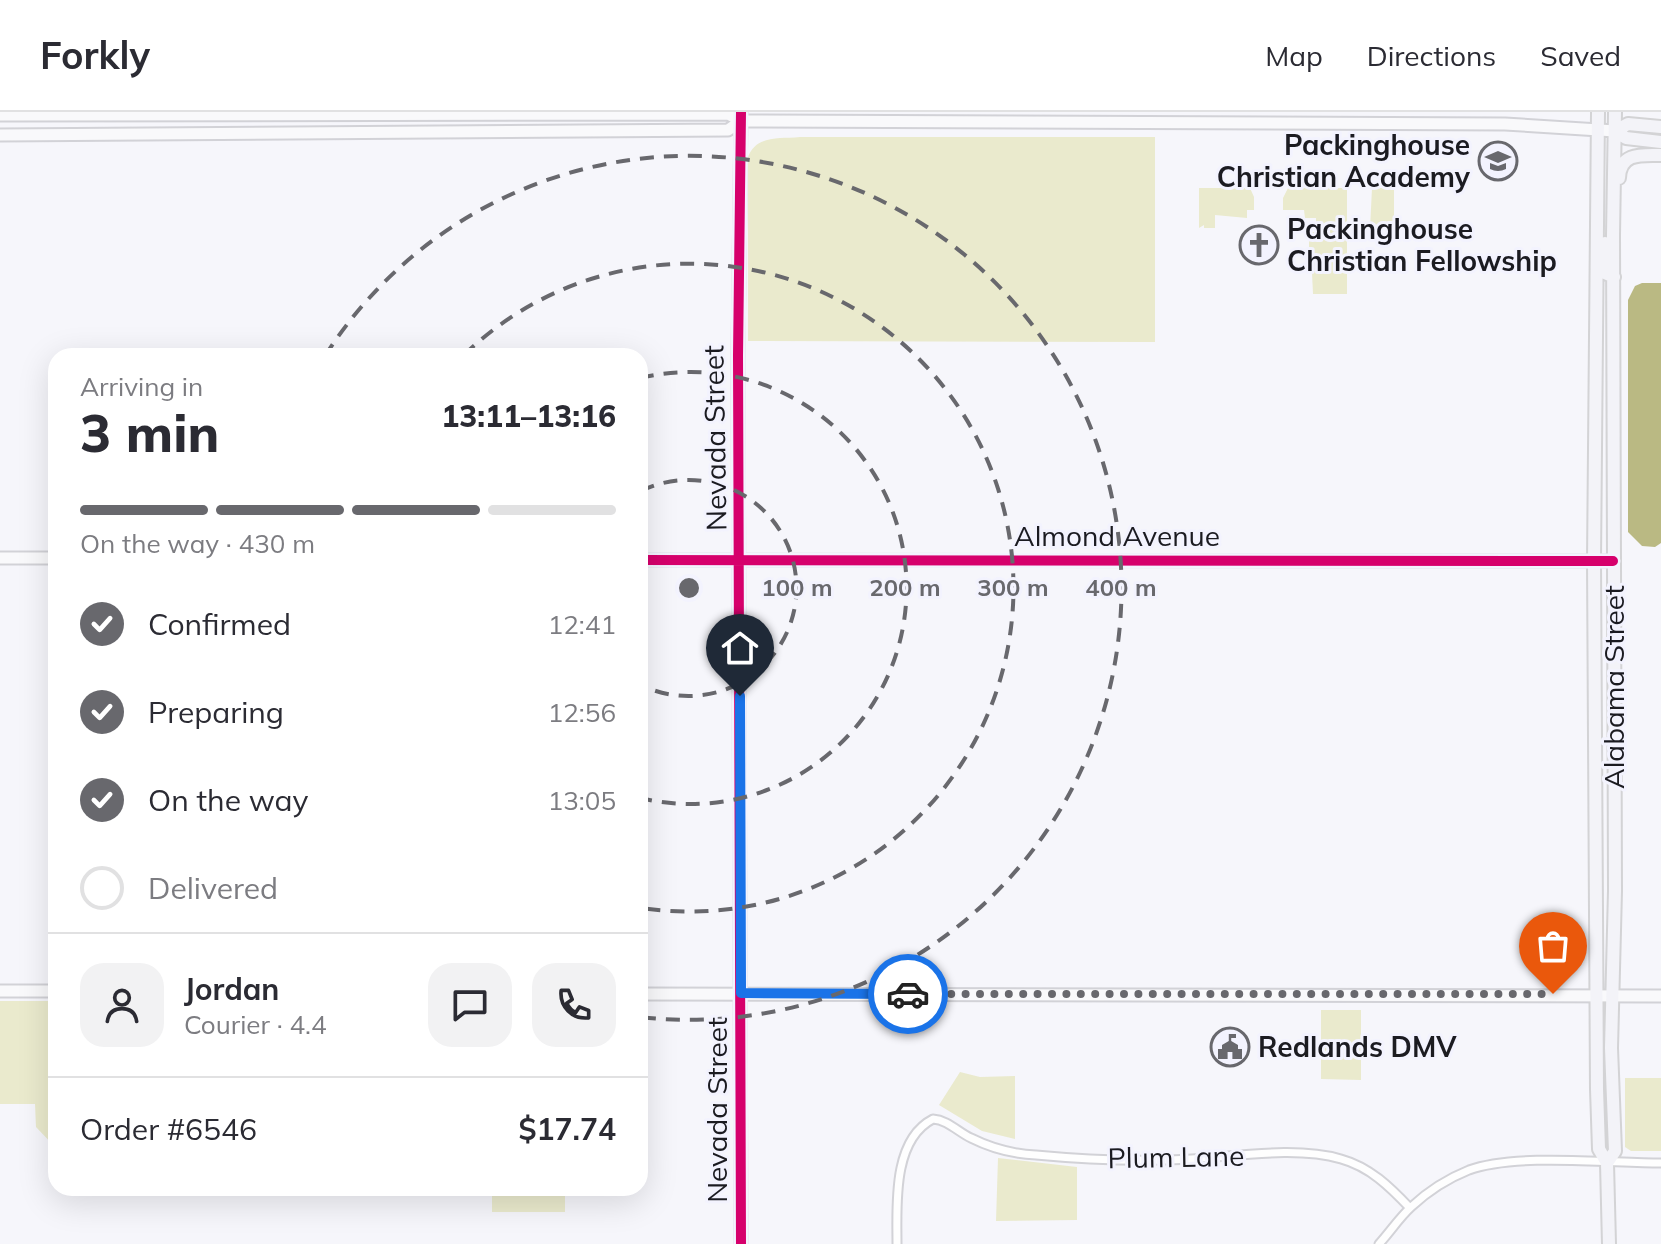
<!DOCTYPE html>
<html lang="en">
<head>
<meta charset="utf-8">
<style>
	body { margin:0; font-family:Mulish,sans-serif; background:#f2f2f3; color:#2b2b33; height:100vh; display:flex; flex-direction:column; font-size:30px; white-space:nowrap }
	* { box-sizing:border-box; margin:0 }
	p { font-size:26px; color:#7c7c81 }
	.icon { flex:none; width:44px; height:44px; fill:none; stroke:currentColor; stroke-width:2; stroke-linecap:round; stroke-linejoin:round }
	.map { position:relative; flex:1; overflow:hidden }
	.sheet { position:absolute; left:48px; top:236px; width:600px; height:848px; display:flex; flex-direction:column; background:#fff; border-radius:24px; box-shadow:0 8px 32px #0002 }
	.sheet>* { flex:none }
	.pin { position:absolute; display:grid; place-items:center; width:68px; height:68px; color:#fff; margin:-82px -34px; border-radius:50% 50% 50% 0; rotate:-45deg; box-shadow:0 0 8px #0007 }
	.pin .icon { rotate:45deg }
	.courier { position:absolute; display:grid; place-items:center; width:80px; height:80px; margin:-40px; border:6px solid #1a73e8; border-radius:50%; background:#fff; color:#222; box-shadow:0 2px 10px #0007 }
	.head em { font-style:normal; font-weight:800 }
	.head div { display:flex; flex-direction:column-reverse }
	.head { display:flex; align-items:center; justify-content:space-between; height:136px; padding:0 32px }
	h1 { font-size:52px; font-weight:800; line-height:60px }
	.bar { display:grid; grid-template-columns:repeat(4,1fr); gap:12px 8px; align-content:center; height:96px; padding:0 32px }
	.bar i { height:10px; border-radius:6px; background:#e1e1e2 }
	.bar .current { background:#68686d }
	.bar p { grid-column:span 4 }
	.line { display:flex; align-items:center; gap:20px; padding:0 32px; border-top:2px solid #e1e1e2 }
	.line div { flex:1 }
	.round { display:grid; place-items:center; flex:none; width:84px; height:84px; border-radius:24px; background:#f2f2f3 }
	ol { padding:0 32px; list-style:none }
	li { display:flex; align-items:center; gap:24px; height:88px }
	li p { margin-inline-start:auto }
	li .icon { padding:8px; border-radius:50%; background:#68686d; color:#fff; stroke-width:4 }
	li:last-child { color:#7c7c81 }
	li i { width:44px; height:44px; border:4px solid #e1e1e2; border-radius:50% }
	header { display:flex; align-items:center; gap:48px; box-sizing:border-box; height:112px; padding:0 40px; background:#fff; border-bottom:2px solid #e1e1e2 }
	header strong { font-size:38px }
	nav { display:flex; gap:44px; margin-inline-start:auto; font-size:28px }
	.map>svg:first-child { display:block }
	.green { fill:#eaeacd }
	.water { fill:#bab983 }
	.lines { fill:none; stroke-linecap:round; stroke-linejoin:round }
	.street-casing { stroke:#d2d2d7; stroke-width:11 }
	.secondary-casing { stroke:#d2d2d7; stroke-width:15 }
	.primary-casing { stroke:#d3d3d5; stroke-width:16 }
	.street { stroke:#fefefe; stroke-width:7 }
	.secondary { stroke:#f9f9fb; stroke-width:11 }
	.primary { stroke:#f3f3f8; stroke-width:12 }
	.cycleway-casing { stroke:#f3f3fe; stroke-width:15 }
	.cycleway { stroke:#d6006c; stroke-width:10 }
	.done { stroke:#68686d; stroke-width:8; stroke-dasharray:0 14.4 }
	.route { stroke:#1a73e8; stroke-width:10 }
	.ring { fill:none; stroke:#68686d; stroke-width:4; stroke-dasharray:14 10 }
	.labels { text-anchor:middle; stroke-width:6; stroke-linejoin:round; paint-order:stroke }
	.poi-label { font-size:28px; font-weight:bold; fill:#1b1b21; stroke:#f3f3fe; text-anchor:start }
	.street-label { font-size:28px; fill:#1b1b21; stroke:#f3f3fe }
	.centre { fill:#68686d; stroke:#f3f3fe; stroke-width:4 }
	.ring-label { font-size:24px; text-anchor:middle; font-weight:bold; fill:#68686d; stroke:#f3f3fe; stroke-width:6; stroke-linejoin:round; paint-order:stroke }
</style>
</head>
<body>
<header>
<strong>Forkly</strong>
<nav><a>Map</a><a>Directions</a><a>Saved</a></nav>
</header>
<div class="map">
<svg width="1661" height="1132" viewBox="0 0 1661 1132">
	<rect width="100%" height="100%" fill="#f6f6fb"/>
	<path class="green" d="M800 25H1155V230L748 229V45C756 23 779 27 800 25Z
		M1199 76H1250L1254 85V98H1247V106L1215 103V116H1204V113L1199 116Z
		M1288 76H1347V182H1313L1312 161H1309V120H1316V106H1305L1304 98H1283V86Z
		M1372 76H1394V117H1370Z
		M0 889H56V1036L36 1015 35 992H0Z
		M1321 898H1361V968L1321 967Z
		M960 960 980 965 1015 964V1027L982 1019 939 993Z
		M1625 966H1661V1039H1631L1625 1035Z
		M998 1046 1077 1055V1108L996 1109Z
		M492 1076H565V1100H492Z"/>
	<path class="water" d="M1642 171H1661V431L1655 435 1642 434 1628 420V188L1635 174Z"/>
	<g class="lines">
		<g class="street-casing">
			<path id="street" d="M897 1132C897 1094 892 1028 933 1007 948 1008 958 1020 971 1026 991 1036 1013 1042 1036 1043 1078 1047 1122 1049 1164 1048 1218 1048 1290 1032 1341 1047 1370 1055 1390 1075 1410 1096
				M1379 1132C1390 1120 1399 1106 1411 1095 1427 1080 1449 1066 1469 1058 1516 1041 1609 1051 1661 1051"/>
		</g>
		<g class="secondary-casing">
			<path id="secondary" d="M0 3 728 2 741 9 1505 12 1615 19
				M0 23 728 18 741 9
				M0 446H56
				M640 448 1613 449
				M0 879H56
				M640 882 1661 884
				M741 1132 738 244 741 0"/>
		</g>
		<g class="primary-casing">
			<path id="primary" d="M1598 0 1594 449 1597 977 1599 1037 1607 1051 1609 1132
				M1615 19 1626 26 1661 30
				M1615 19 1628 12 1661 15
				M1619 66C1620 40 1642 43 1661 43
				M1605 131V161L1614 165
				M1607 1051 1615 1039 1611 936 1615 779 1613 123 1615 0"/>
		</g>
		<use href="#street" class="street"/>
		<use href="#secondary" class="secondary"/>
		<use href="#primary" class="primary"/>
		<g class="cycleway-casing">
			<path id="cycleway" d="M640 448 1613 449
				M741 1132 738 244 741 0"/>
		</g>
		<use href="#cycleway" class="cycleway"/>
	</g>
	<g class="lines">
		<path class="done" d="M908 882H1553"/>
		<path class="route" d="M740 584 741 881 908 882"/>
	</g>
	<g class="ring">
		<path d="M641 379A108 108 0 1 1 641 573"/>
		<path d="M640 266A216 216 0 1 1 640 686"/>
		<path d="M464 243A324 324 0 1 1 641 796"/>
		<path d="M325 244A432 432 0 1 1 640 905"/>
	</g>
	<defs>
		<g id="school-ring" transform="scale(2)"><circle r="9.5" fill="#f3f3fe" stroke="#68686d" stroke-width="1.5"/><path d="M0-5L7-2L0 1L-7-2ZM-4 1L0 2.5L4 1V4Q0 6-4 4Z" fill="#68686d"/></g>
		<g id="church-ring" transform="scale(2)"><circle r="9.5" fill="#f3f3fe" stroke="#68686d" stroke-width="1.5"/><path d="M-1.2-6h2.4v3.5h3.3v2.4h-3.3V6h-2.4V-.1h-3.3v-2.4h3.3Z" fill="#68686d"/></g>
		<g id="civic-ring" transform="scale(2)"><circle r="9.5" fill="#f3f3fe" stroke="#68686d" stroke-width="1.5"/><path d="M-.6-6.5H3V-4.5H.6V-3L4-1V1h2V6H-6V1h2V-1L-.6-3ZM-1.2 2.5V6h2.4V2.5Z" fill="#68686d"/></g>
	</defs>
	<g fill-rule="evenodd">
		<use href="#school-ring" x="1498" y="49"/>
		<use href="#church-ring" x="1259" y="133"/>
		<use href="#civic-ring" x="1230" y="935"/>
	</g>
	<g class="labels">
		<g class="poi-label">
			<text x="1470" y="43" text-anchor="end">Packinghouse<tspan x="1470" dy="32">Christian Academy</tspan></text>
			<text x="1287" y="127">Packinghouse<tspan x="1287" dy="32">Christian Fellowship</tspan></text>
			<text x="1258" y="945">Redlands DMV</text>
		</g>
		<g class="street-label">
			<text transform="translate(715 326) rotate(-91)" y="10">Nevada Street</text>
			<text x="1117" y="434">Almond Avenue</text>
			<text transform="translate(1614 575) rotate(-90)" y="10">Alabama Street</text>
			<text transform="translate(717 998) rotate(-90)" y="10">Nevada Street</text>
			<text transform="translate(1176 1045) rotate(-1)" y="10">Plum Lane</text>
		</g>
	</g>
	<circle cx="689" cy="476" r="12" class="centre"/>
	<g class="ring-label">
		<text x="797" y="484">100 m</text>
		<text x="905" y="484">200 m</text>
		<text x="1013" y="484">300 m</text>
		<text x="1121" y="484">400 m</text>
	</g>
</svg>
<div class="pin" style="left:1553px;top:882px;background:#ea580c"><svg class="icon" aria-label="bag" viewBox="0 0 24 24"><path d="M5 8h14l-1 12H6zM9 8a3 3 0 0 1 6 0"/></svg></div>
<div class="pin" style="left:740px;top:584px;background:#1f2937"><svg class="icon" aria-label="home" viewBox="0 0 24 24"><path d="M3 11l9-7 9 7M6 9v11h12V9"/></svg></div>
<div class="courier" style="left:908px;top:882px"><svg class="icon" aria-label="car" viewBox="0 0 24 24"><path d="M5 17H2v-5l4-1 3-4h7l3 4 3 1v5h-3M9 17h6M6 11h13"/><circle cx="7" cy="17" r="2"/><circle cx="17" cy="17" r="2"/></svg></div>
<section class="sheet">
<div class="head"><div><h1>3 min</h1><p>Arriving in</p></div><em>13:11–13:16</em></div>
<div class="bar"><i class="current"></i><i class="current"></i><i class="current"></i><i></i><p>On the way · 430 m</p></div>
<ol>
<li><svg class="icon" aria-label="check" viewBox="0 0 24 24"><path d="M5 12l5 5 9-10"/></svg>Confirmed<p>12:41</p></li>
<li><svg class="icon" aria-label="check" viewBox="0 0 24 24"><path d="M5 12l5 5 9-10"/></svg>Preparing<p>12:56</p></li>
<li><svg class="icon" aria-label="check" viewBox="0 0 24 24"><path d="M5 12l5 5 9-10"/></svg>On the way<p>13:05</p></li>
<li><i></i>Delivered</li>
</ol>
<div class="line" style="height:144px"><a class="round"><svg class="icon" aria-label="person" viewBox="0 0 24 24"><circle cx="12" cy="8" r="4"/><path d="M4 21q1-7 8-7t8 7"/></svg></a><div><b>Jordan</b><p>Courier · 4.4</p></div><a class="round"><svg class="icon" aria-label="chat" viewBox="0 0 24 24"><path d="M4 5h16v11H9l-5 4z"/></svg></a><a class="round"><svg class="icon" aria-label="phone" viewBox="0 0 24 24"><path d="M5 4h4l2 5-3 2q2 4 5 5l2-3 5 2v4C11 20 4 13 5 4z"/></svg></a></div>
<div class="line" style="height:104px"><div>Order #6546</div><b>$17.74</b></div>
</section>
</div>
</body>
</html>
